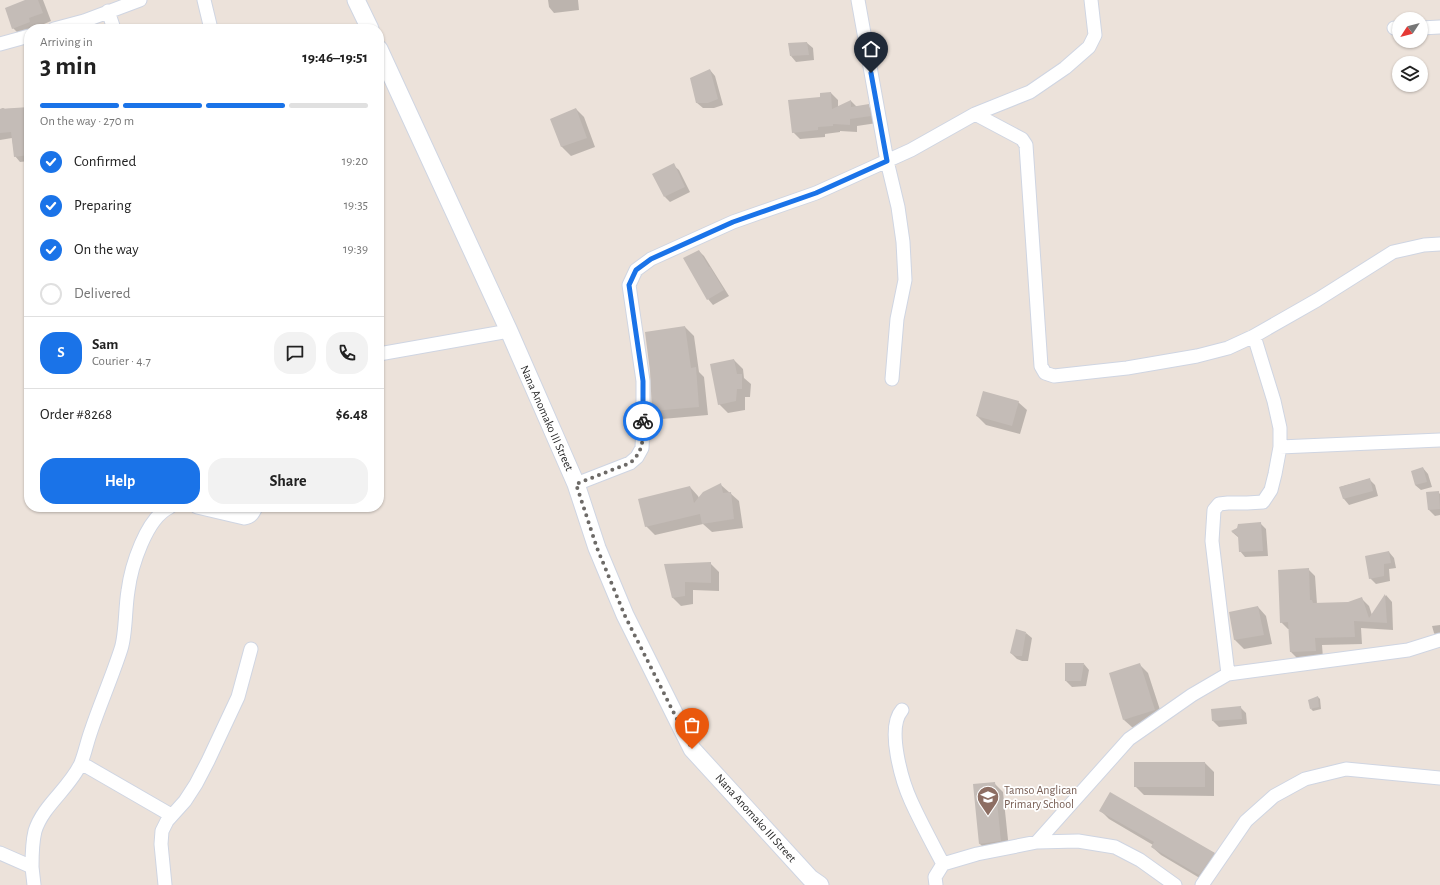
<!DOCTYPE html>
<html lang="en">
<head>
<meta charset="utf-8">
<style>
	body { margin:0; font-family:"Alegreya Sans",sans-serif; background:#f2f2f2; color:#222; height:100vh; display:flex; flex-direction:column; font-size:15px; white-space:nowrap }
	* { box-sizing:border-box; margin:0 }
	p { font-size:13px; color:#767676 }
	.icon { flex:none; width:22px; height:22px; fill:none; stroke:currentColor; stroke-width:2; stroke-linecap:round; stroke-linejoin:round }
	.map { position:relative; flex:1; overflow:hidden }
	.panel { position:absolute; left:24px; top:24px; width:360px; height:488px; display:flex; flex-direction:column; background:#fff; border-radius:16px; box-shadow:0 1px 3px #0004 }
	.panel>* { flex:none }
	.needle { width:26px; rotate:234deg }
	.fabs { position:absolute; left:1392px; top:12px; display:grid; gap:8px }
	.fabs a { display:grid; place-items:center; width:36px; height:36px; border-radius:50%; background:#fff; box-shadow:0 1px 3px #0004; font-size:20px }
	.pin { position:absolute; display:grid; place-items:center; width:34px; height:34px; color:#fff; margin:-41px -17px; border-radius:50% 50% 50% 0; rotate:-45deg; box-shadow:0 0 4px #0007 }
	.pin .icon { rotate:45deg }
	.courier { position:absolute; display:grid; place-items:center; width:40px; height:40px; margin:-20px; border:3px solid #1a73e8; border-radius:50%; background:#fff; color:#222; box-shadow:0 1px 5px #0007 }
	.summary em { font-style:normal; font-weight:600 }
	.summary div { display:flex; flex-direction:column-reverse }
	.summary { display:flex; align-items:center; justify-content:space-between; height:68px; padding:0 16px }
	h1 { font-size:26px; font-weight:600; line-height:30px }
	.bar { display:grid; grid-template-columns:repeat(4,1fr); gap:6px 4px; align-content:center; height:48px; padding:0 16px }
	.bar i { height:5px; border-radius:3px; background:#e0e0e0 }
	.bar .current { background:#1a73e8 }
	.bar p { grid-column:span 4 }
	.line { display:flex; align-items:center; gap:10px; padding:0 16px; border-top:1px solid #e0e0e0 }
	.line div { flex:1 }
	.round { display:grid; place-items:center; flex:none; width:42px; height:42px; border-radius:16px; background:#f2f2f2 }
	ol { padding:0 16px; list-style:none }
	li { display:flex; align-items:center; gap:12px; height:44px }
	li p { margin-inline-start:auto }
	li .icon { padding:4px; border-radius:50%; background:#1a73e8; color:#fff; stroke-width:4 }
	li:last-child { color:#767676 }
	li i { width:22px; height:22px; border:2px solid #e0e0e0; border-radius:50% }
	.primary-button { display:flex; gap:8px; margin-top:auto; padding:8px 16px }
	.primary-button a { flex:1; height:46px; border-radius:16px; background:#1a73e8; color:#fff; font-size:16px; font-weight:600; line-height:46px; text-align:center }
	.primary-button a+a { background:#f2f2f2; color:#222 }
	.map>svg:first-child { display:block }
	.shadow { fill:#0003 }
	.building { fill:#c4bcb7 }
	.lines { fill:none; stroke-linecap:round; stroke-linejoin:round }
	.minor-casing { stroke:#cfd5e2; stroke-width:15 }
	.tertiary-casing { stroke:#cfd5e2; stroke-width:19 }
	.minor { stroke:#fff; stroke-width:13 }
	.tertiary { stroke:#fff; stroke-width:17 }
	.done { stroke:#6d6a67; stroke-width:4; stroke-dasharray:0 7.2 }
	.route { stroke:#1a73e8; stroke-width:5 }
	.labels { text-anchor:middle; stroke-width:3.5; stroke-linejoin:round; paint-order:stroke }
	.street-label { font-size:12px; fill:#292929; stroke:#fff }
	.education-label { font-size:12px; fill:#785e54; stroke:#fff; text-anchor:start }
</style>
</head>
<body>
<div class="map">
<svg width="1440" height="885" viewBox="0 0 1440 885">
	<rect width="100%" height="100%" fill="#ece2da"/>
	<path class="shadow" d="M27 0H43L51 21 37 27 38 29H29V34L22 37 13 28Z
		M548 0H578L579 10 554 13 549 7Z
		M807 43 813 48 814 60 796 62 791 56Z
		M710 70 715 76 723 105 714 108H703L697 103Z
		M831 93 838 100V108L851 101 857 107 868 106 875 113 877 123 857 126V132L840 131V132L825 134V137L800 139 793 132 821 98Z
		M3 108 5 109 29 108V161L20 162 15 156 12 138 0 140V109Z
		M576 109 584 117 595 147 571 156 562 147 552 119Z
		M673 165 679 170 690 192 670 202 665 197Z
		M699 251 704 256 729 296 713 305 708 299Z
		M685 327 694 336 699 372 704 377 708 415 662 419 653 411Z
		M734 360 743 369 744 378 751 384 750 397H745V410L728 413 719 404Z
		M1018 402 1027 410 1020 434 986 425 977 416Z
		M1423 468 1428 474 1432 487 1421 490 1415 485Z
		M1369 479 1375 485 1378 496 1349 505 1344 499 1340 487Z
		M721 485 739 501 743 528 712 532 703 524 655 535 646 526 690 487 698 496 699 498Z
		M1438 492 1440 494V515L1435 516 1429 510 1427 493Z
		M1260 523 1266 529 1268 556 1245 557 1240 551 1239 538 1232 532Z
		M1389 552 1394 558 1396 568 1389 569 1390 581 1376 584 1370 578Z
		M710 563 719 572V591L693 590V604L681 606 673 598 665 565Z
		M1308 569 1315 576 1317 604 1348 603 1362 599 1369 606 1372 615 1386 595 1392 602 1393 630 1361 628 1362 644 1322 645 1323 658 1298 659 1291 652 1290 629H1288L1281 622Z
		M1258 607 1266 616 1272 644 1244 649 1235 640 1230 613Z
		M1440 625V639H1439L1434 633 1432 626Z
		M1026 633 1032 638 1028 661H1022L1017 659 1011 653Z
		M1084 664 1089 670 1086 686 1072 687 1066 681Z
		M1140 665 1148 673 1163 719 1133 728 1124 720Z
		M1318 697 1320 699 1321 709 1313 711 1311 709Z
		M1240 707 1246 713 1247 724 1219 727 1213 721 1212 710Z
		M1205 763 1214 772V796L1144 795 1135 786Z
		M994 783 1003 792 1009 849 989 853 980 844 974 785Z
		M1101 811 1214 853 1223 862 1208 883 1161 855 1152 847 1153 845 1109 819Z"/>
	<path class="building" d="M25 0H38L43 13 29 18 30 22 12 29 5 8Z
		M807 42 809 55 790 56 788 43Z
		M710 69 718 99 708 103H696L690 78Z
		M831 92 832 109 851 100V107L869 104 871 116 850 119V125L833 124V126L818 127V130L792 133 788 100 820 97V93Z
		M29 107V155L14 157 11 132 0 133V109Z
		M576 108 587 138 561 147 550 119Z
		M674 163 685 187 664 197 652 174Z
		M699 250 709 267H710L724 290 707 300 683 258Z
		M685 326 691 368 696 367 699 407 652 411 650 371 645 332Z
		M734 359 737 374H742V389H737L736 401 718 405 710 364Z
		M983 391 1019 401 1012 426 976 416Z
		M1423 467 1427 482 1415 485 1411 471Z
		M1370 478 1373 491 1343 499 1339 487Z
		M721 483 723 493 731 492 734 519 702 524 700 514 645 527 638 499 690 486 694 503 703 492Z
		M1439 491 1440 509 1428 510 1426 492Z
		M1261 522 1263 551 1239 552 1238 536 1231 531 1237 528 1238 524Z
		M1389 551 1391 563 1384 564V576L1369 579 1365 556Z
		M711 562V583L685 582V596L672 598 664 564Z
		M1309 568 1310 600H1312L1313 603 1348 602 1362 597 1369 618 1385 594 1387 623 1354 621 1355 637 1315 638 1316 651 1290 652 1288 622 1280 623 1278 570Z
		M1258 606 1264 635 1234 640 1229 612Z
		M1016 629 1026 632 1022 656H1016L1010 653Z
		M1065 663H1084L1081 681H1065Z
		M1140 663 1155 710 1123 720 1109 673Z
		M1318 696 1319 707 1310 709 1308 700Z
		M1241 706 1242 719 1212 721 1211 709Z
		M1134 762H1205V787H1134Z
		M995 782 1001 841 979 844 973 784Z
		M1110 792 1215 853 1199 875 1151 847 1154 842 1099 811Z"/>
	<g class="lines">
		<g class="minor-casing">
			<path id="minor" d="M204 0 211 29
				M858 0 887 161 898 207 903 242 905 280 897 319 892 379
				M1091 0 1095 35 1089 47 1065 68 1030 92 975 114 1022 139 1026 145 1041 366 1045 373 1054 376 1127 368 1197 356 1228 348 1254 336 1317 300 1393 252 1424 245 1440 244
				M108 11 114 29
				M1394 28H1399
				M1421 28 1440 27
				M54 29 84 21 140 0
				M0 44 29 36
				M379 354 509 331
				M1280 447 1440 440
				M576 484 630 463 637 457 642 448 643 425V381L629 285 636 270 651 259 733 222 816 193 911 150 975 114
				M197 507 244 518C251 517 253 514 256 507
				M1228 674 1212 541 1214 510 1219 504 1228 503H1247L1263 502 1271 490 1275 474 1280 447V428L1274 401 1254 336
				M902 710C886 728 902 781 911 801 921 823 932 843 943 864
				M81 763 171 815
				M1037 842 1129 739 1192 695 1228 674 1408 650 1440 640
				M0 853 32 867 34 885
				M32 867C32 855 32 843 35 831 43 805 70 788 81 763 85 753 87 742 91 731 100 704 112 677 121 649 126 634 125 608 128 591 131 567 146 518 170 507
				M165 885 161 844 162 831 167 821 185 801 196 784 208 761 238 697 251 649
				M936 885 935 877 943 864 977 854 1037 842 1078 841 1115 847 1140 860 1175 885
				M1202 885 1246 821 1274 796 1305 779 1346 769 1440 778"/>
		</g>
		<g class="tertiary-casing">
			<path id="tertiary" d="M356 0 370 29
				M379 49 509 331 576 484 597 548 625 615 692 749 810 878 820 885"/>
		</g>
		<use href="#minor" class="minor"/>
		<use href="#tertiary" class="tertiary"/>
	</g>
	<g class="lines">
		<path class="done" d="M643 421C643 439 644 451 630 463L576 484 597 548 625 616 692 749"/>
		<path class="route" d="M643 421V381L629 285 636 270 651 259 733 222 816 193 887 161 871 73"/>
	</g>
	<defs>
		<g id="school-pin" transform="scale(1.15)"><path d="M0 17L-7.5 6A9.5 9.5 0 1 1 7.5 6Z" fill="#8d6e63" stroke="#fff"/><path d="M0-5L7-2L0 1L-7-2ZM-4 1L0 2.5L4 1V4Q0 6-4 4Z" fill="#fff"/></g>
	</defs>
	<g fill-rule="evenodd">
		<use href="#school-pin" x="988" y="797"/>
	</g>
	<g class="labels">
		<g class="street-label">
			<text transform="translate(547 418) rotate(66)" y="4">Nana Anomako III Street</text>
			<text transform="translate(756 818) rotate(48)" y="4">Nana Anomako III Street</text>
		</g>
		<g class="education-label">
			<text x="1004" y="794">Tamso Anglican<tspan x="1004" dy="14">Primary School</tspan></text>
		</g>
	</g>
</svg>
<div class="fabs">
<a><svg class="needle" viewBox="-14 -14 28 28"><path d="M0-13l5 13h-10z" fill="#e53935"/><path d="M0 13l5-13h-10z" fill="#767676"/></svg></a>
<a><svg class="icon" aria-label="layers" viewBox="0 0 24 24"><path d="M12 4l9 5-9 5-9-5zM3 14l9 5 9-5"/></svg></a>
</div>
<div class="pin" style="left:692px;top:749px;background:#ea580c"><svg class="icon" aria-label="bag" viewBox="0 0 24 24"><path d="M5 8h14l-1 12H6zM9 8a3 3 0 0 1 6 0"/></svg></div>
<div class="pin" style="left:871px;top:73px;background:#1f2937"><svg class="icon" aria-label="home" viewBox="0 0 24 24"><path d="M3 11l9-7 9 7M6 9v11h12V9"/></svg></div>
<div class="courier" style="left:643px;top:421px"><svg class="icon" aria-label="bike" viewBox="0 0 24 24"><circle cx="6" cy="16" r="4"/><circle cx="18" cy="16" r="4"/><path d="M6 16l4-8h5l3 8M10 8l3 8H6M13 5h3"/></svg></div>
<section class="panel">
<div class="summary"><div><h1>3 min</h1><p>Arriving in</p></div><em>19:46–19:51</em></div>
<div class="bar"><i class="current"></i><i class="current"></i><i class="current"></i><i></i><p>On the way · 270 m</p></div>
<ol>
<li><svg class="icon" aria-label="check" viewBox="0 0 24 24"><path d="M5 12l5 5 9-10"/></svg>Confirmed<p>19:20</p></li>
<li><svg class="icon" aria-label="check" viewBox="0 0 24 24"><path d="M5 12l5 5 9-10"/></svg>Preparing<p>19:35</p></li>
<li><svg class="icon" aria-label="check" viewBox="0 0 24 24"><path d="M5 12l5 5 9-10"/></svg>On the way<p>19:39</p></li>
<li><i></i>Delivered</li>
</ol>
<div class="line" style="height:72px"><b class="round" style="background:#1a73e8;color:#fff">S</b><div><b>Sam</b><p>Courier · 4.7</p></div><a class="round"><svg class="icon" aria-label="chat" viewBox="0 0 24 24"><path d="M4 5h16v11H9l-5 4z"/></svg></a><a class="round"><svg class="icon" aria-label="phone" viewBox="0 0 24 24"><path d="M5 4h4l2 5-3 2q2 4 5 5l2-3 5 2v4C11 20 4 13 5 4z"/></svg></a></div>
<div class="line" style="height:52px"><div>Order #8268</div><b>$6.48</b></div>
<div class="primary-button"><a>Help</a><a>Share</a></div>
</section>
</div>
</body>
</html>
